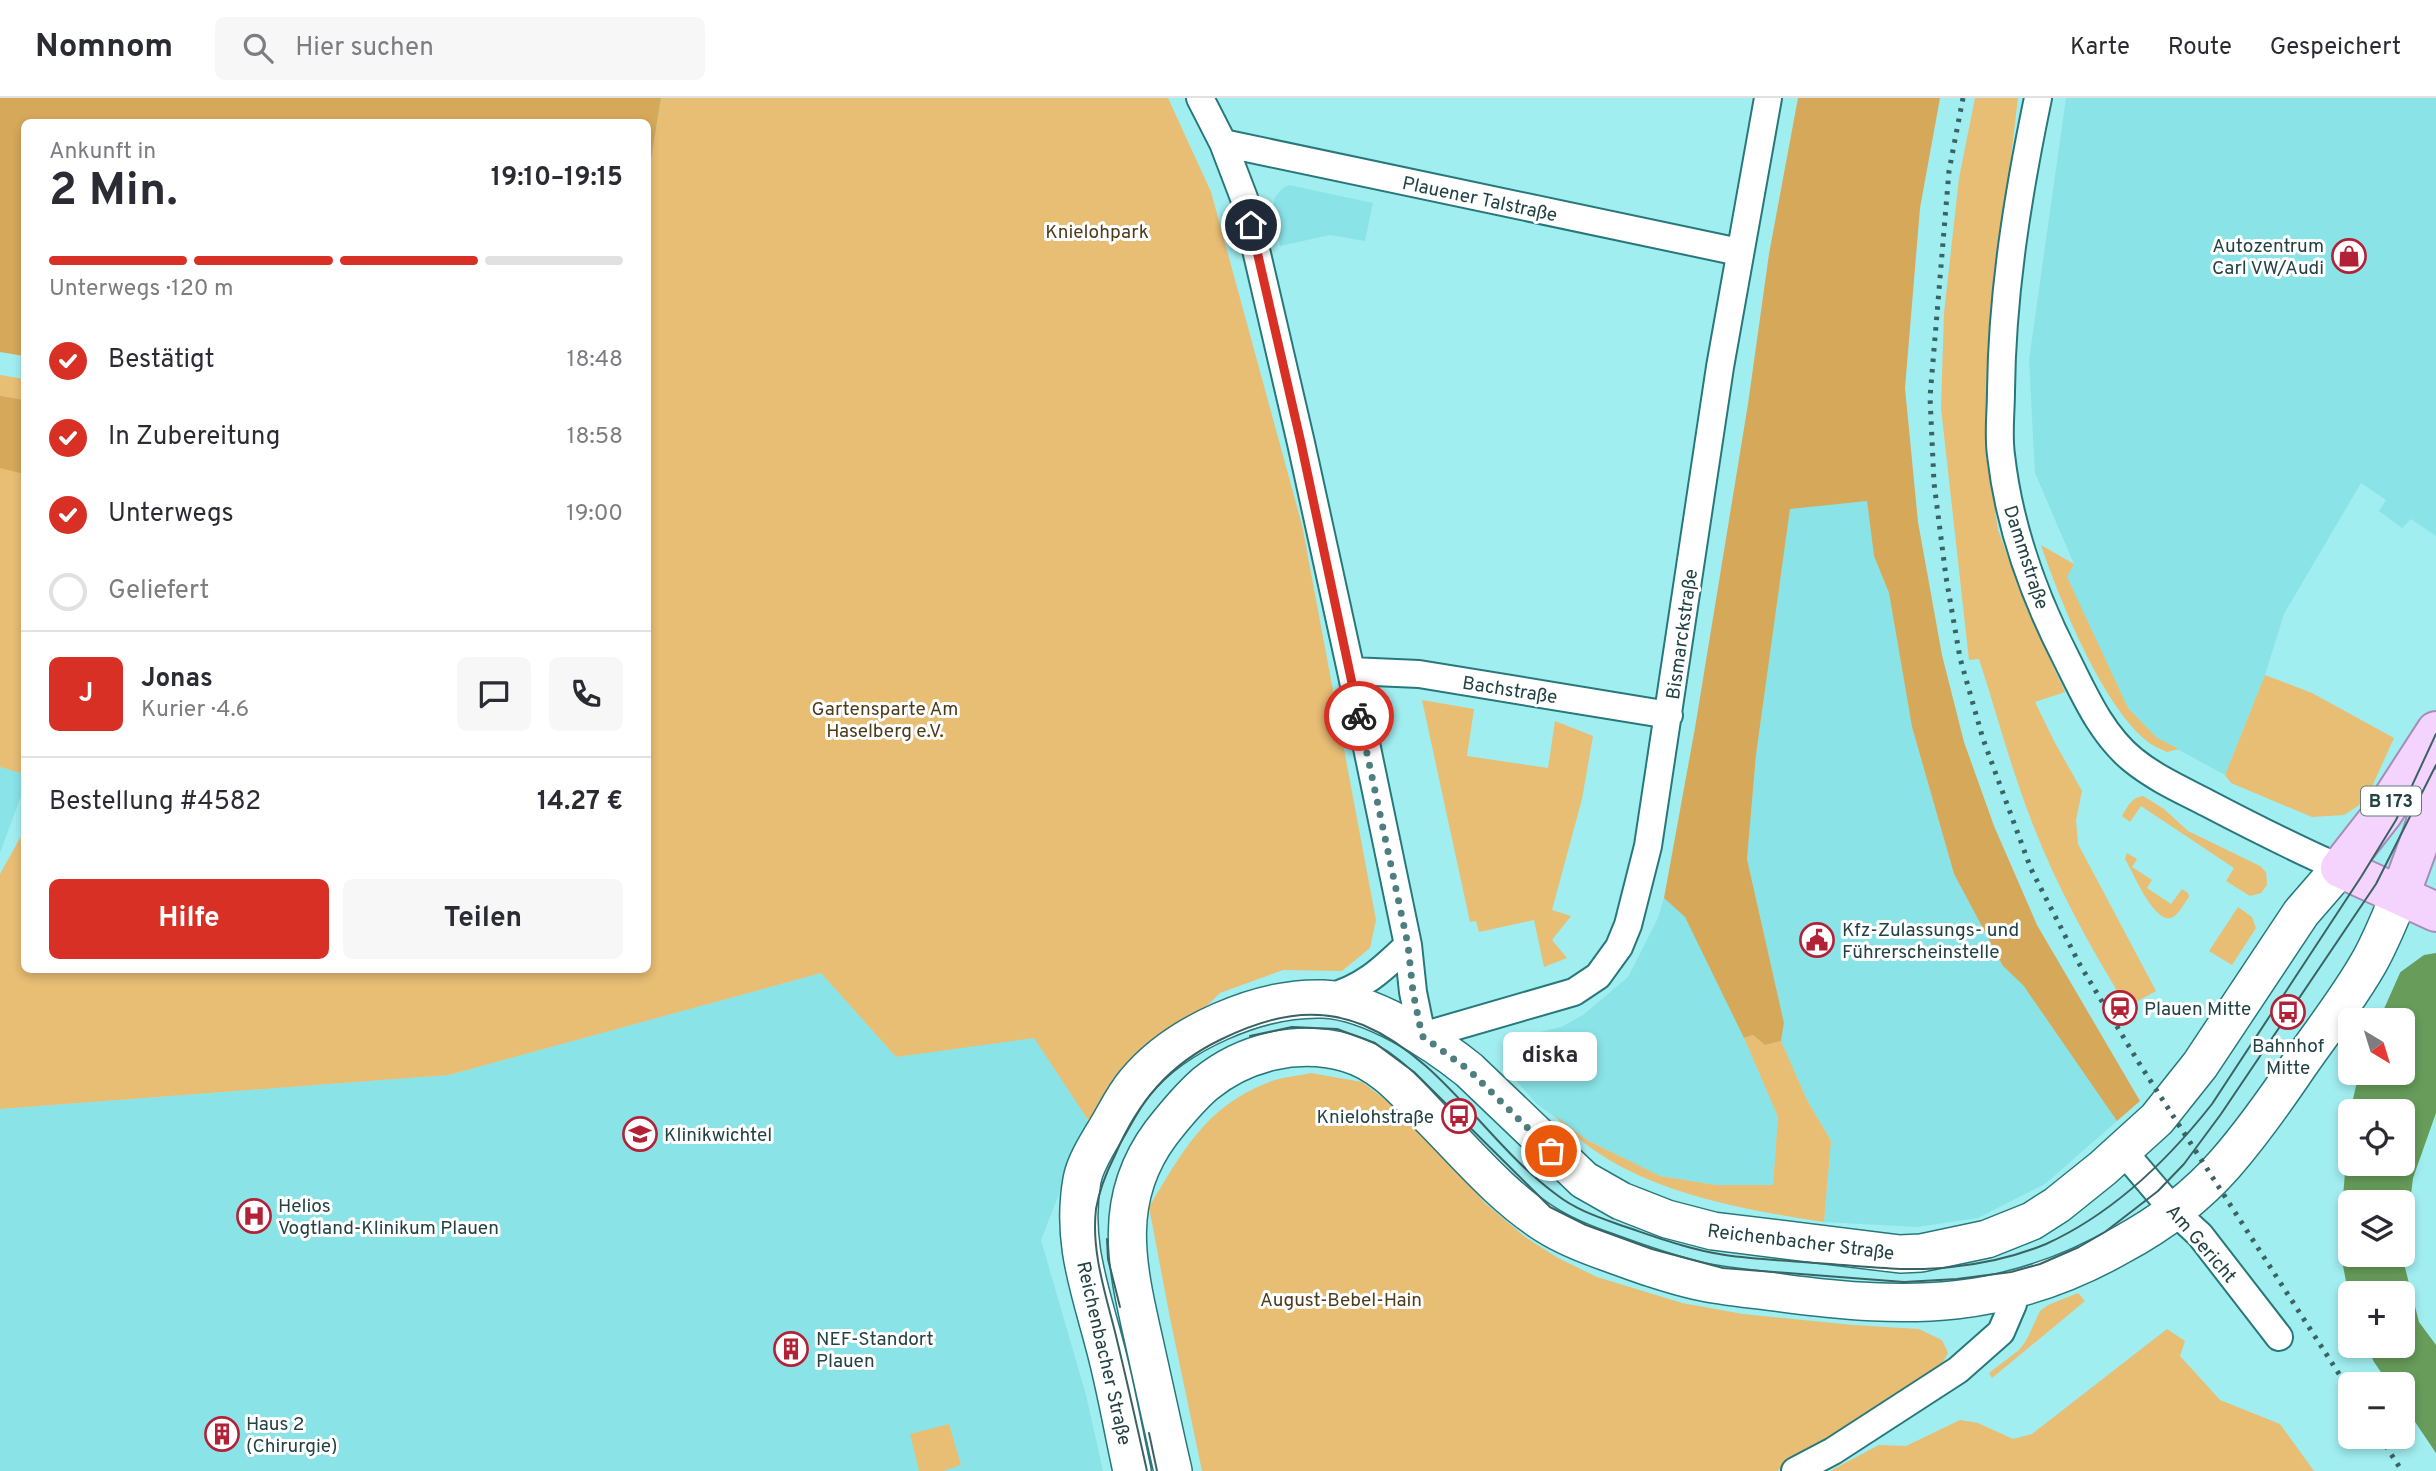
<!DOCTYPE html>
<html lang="de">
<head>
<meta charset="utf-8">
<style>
	body { margin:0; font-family:Overpass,sans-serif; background:#f7f7f7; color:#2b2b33; height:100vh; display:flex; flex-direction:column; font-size:26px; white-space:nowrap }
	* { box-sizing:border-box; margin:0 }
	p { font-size:23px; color:#7c7c81 }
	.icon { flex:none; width:38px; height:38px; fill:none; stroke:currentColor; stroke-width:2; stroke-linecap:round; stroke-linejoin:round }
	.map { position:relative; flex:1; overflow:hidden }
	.details { position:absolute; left:21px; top:21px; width:630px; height:854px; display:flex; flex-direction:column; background:#fff; border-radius:10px; box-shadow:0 4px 10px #0003 }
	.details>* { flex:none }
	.needle { width:46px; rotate:142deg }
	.buttons { position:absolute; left:2338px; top:910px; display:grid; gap:14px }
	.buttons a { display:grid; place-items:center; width:77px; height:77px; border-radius:10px; background:#fff; box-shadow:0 4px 10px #0003; font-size:35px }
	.pin { position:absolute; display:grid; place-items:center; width:60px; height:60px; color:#fff; margin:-30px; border:4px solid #fff; border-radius:50%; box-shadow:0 2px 7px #0007 }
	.courier { position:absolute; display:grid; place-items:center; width:70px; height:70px; margin:-35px; border:5px solid #d93025; border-radius:50%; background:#fff; color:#222; box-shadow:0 2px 9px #0007 }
	.bubble { position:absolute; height:49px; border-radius:10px; background:#fff; box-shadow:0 4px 10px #0003; font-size:23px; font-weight:700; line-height:49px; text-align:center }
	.headline em { font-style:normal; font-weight:700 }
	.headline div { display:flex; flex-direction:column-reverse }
	.headline { display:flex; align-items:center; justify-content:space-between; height:119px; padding:0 28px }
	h1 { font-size:46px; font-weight:700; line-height:52px }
	.bar { display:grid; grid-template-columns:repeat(4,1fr); gap:10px 7px; align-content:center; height:84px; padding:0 28px }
	.bar i { height:9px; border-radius:5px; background:#e1e1e2 }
	.bar .current { background:#d93025 }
	.bar p { grid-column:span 4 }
	.line { display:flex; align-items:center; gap:18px; padding:0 28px; border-top:2px solid #e1e1e2 }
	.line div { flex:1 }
	.round { display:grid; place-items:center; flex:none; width:74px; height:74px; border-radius:10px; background:#f7f7f7 }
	ol { padding:0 28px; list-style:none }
	li { display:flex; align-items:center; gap:21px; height:77px }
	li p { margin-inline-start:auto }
	li .icon { padding:7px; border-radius:50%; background:#d93025; color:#fff; stroke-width:4 }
	li:last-child { color:#7c7c81 }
	li i { width:38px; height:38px; border:4px solid #e1e1e2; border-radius:50% }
	.button { display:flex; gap:14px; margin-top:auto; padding:14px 28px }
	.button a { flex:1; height:80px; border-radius:10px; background:#d93025; color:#fff; font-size:28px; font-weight:700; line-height:80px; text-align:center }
	.button a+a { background:#f7f7f7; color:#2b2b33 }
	header { display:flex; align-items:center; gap:42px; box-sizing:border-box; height:98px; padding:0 35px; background:#fff; border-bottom:2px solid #e1e1e2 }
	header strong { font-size:33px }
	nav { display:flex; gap:38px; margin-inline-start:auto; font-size:24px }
	.search { width:490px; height:63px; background:#f7f7f7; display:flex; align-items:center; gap:18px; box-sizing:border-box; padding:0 24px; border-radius:10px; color:#7c7c81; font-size:26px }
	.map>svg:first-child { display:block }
	.built { fill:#8ae3e7 }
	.green { fill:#e8bd74 }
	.forest { fill:#d5a85a }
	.water { fill:#679c5a; fill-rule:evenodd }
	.pier { fill:#a1eef1 }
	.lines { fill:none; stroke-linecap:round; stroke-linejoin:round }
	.street-casing { stroke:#28787b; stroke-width:30 }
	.secondary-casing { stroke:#28787b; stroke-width:40 }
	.primary-casing { stroke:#a58dba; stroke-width:42 }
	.street { stroke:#fff; stroke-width:26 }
	.secondary { stroke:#fff; stroke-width:37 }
	.primary { stroke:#f4d3fc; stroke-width:38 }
	.tram { stroke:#3a6364; stroke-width:2 }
	.rail { stroke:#3a6364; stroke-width:5; stroke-dasharray:3.5 7; stroke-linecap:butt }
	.done { stroke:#4e7e80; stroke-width:7; stroke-dasharray:0 12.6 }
	.route { stroke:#d93025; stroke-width:9 }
	.labels { text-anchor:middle; stroke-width:6; stroke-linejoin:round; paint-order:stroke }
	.shield { fill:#fff; stroke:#647b7b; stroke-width:2 }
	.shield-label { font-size:18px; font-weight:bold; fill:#224243 }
	.street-label { font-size:19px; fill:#224243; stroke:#fff }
	.park-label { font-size:19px; fill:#4e3b19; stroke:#fff }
	.poi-label { font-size:19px; fill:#224243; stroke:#fff; text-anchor:start }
</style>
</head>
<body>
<header>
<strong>Nomnom</strong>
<div class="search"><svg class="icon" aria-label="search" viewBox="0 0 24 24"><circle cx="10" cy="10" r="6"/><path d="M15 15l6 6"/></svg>Hier suchen</div>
<nav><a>Karte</a><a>Route</a><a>Gespeichert</a></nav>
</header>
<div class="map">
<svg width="2436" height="1373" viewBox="0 0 2436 1373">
	<rect width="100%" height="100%" fill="#a1eef1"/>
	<path class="built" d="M2066 0H2436V438L2411 421 2402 430 2379 413 2386 402 2361 385 2284 516 2265 577 2225 677 2157 640 2128 610 2066 479 2074 466 2035 375 2029 262Z
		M1289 87 1373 105 1365 143 1330 137 1280 148 1273 111 1275 99 1283 90Z
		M1867 403 1874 458 1889 495 1912 629 1954 776 2003 868 2023 887 2117 1023 2045 1086 2027 1095 1978 1120 1917 1129 1824 1124 1831 1043 1807 1002 1781 943 1784 925 1747 761 1756 657 1790 410Z
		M0 669 24 676V690L0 755Z
		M1664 800 1685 819 1702 851 1744 940 1778 1019 1773 1087H1716L1660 1078 1587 1042 1537 1006 1513 979 1508 962 1510 951 1520 939 1561 929 1583 917 1628 879 1658 820Z
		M821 875 896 959 1034 939 1088 1022 1041 1142 1086 1297 1103 1373H0V1011L449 977Z"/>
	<path class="green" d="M661 0H1168L1211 94 1302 427 1376 822 1370 850 1342 873 1283 872 1220 895 1088 1022 1034 940 896 959 821 875 449 977 0 1011V776L24 733V872H648V81Z
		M1975 0H2018L1988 252 1986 350 1998 432 2027 511 2065 594 2035 604 2054 643 2082 693 2076 722 2078 746 2156 893 2127 909C2090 849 2055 786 2030 719 2010 667 1996 613 1979 561L1969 562 1941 310 1944 215 1959 80Z
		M0 277 24 281V676L0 669Z
		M2041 447 2074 466 2067 479 2128 610 2157 640 2179 651 2167 654C2161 651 2153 648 2148 644 2102 607 2060 503 2041 447Z
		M2265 577 2312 595 2394 640 2370 693 2358 708 2344 717 2312 719 2231 685 2225 677Z
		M1422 602 1474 611 1467 658 1548 670 1555 623 1593 638 1582 701 1552 812 1571 818 1552 842 1567 860 1544 869 1534 822 1479 834 1476 823 1470 824Z
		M2143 698 2164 711 2188 733 2260 768 2266 774 2267 787 2261 795 2250 798 2226 783 2234 770 2141 708 2130 724 2122 718C2128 708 2131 700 2143 698Z
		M2127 755 2137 761 2132 769 2152 782 2147 790 2171 806 2182 791 2188 795 2189 799C2184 805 2179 817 2171 820 2153 824 2133 774 2125 761Z
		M2238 809 2252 819 2256 830 2232 867 2209 853Z
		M1753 937 1765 947 1781 943 1807 1002 1831 1043 1824 1124C1729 1109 1620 1091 1553 1016L1587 1042 1660 1078 1716 1087H1773L1778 1019 1744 940Z
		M1311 975 1362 984 1416 1025 1485 1105 1525 1139 1558 1160 1597 1179 1682 1205 1743 1216 1853 1227 1919 1231 1942 1242 1948 1255 1941 1267 1777 1373H1202L1170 1220 1149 1109C1183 1053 1205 1009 1269 984 1282 979 1297 978 1311 975Z
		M2078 1195 2085 1203 1992 1280 1989 1275 2019 1252 2026 1243 2040 1213 2048 1207Z
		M2167 1231 2185 1243 2180 1258 2220 1302 2280 1326 2314 1373H1830L1879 1347 1906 1348 1960 1322 1978 1325 2013 1341 2032 1336Z
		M949 1326 961 1367 943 1373H919L910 1336Z"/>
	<path class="forest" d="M0 0H661L648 81V24H24V258L0 254Z
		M1798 0H1940L1920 110 1905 290 1918 424 1942 557 1964 644 1994 728 2037 827 2140 1003 2117 1023 2023 887 2003 868 1954 776 1912 629 1889 495 1874 458 1867 403 1790 411 1756 657 1747 761 1784 925 1781 943 1765 947 1753 937 1744 940 1685 819 1664 800 1695 630 1748 306 1769 156Z
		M0 298 24 302V376L0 370Z"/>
	<path class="water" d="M2436 778V1015L2413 1080 2403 1162 2419 1224 2436 1247V1355L2403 1306V1286H2389L2374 1264 2366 1248H2403V1195H2350V1204L2339 1147 2350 1014 2359 975H2403V922H2379L2412 848ZM2350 1013H2403V1066H2350ZM2350 1104H2403V1157H2350Z"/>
	<path class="pier" d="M2436 774V855L2424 857 2395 878 2409 846 2433 777Z"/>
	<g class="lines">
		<g class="street-casing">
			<path id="street" d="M1200 0 1223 45 1244 100 1301 345 1351 573 1408 847 1413 894 1422 938 1574 894 1598 878 1619 849 1628 827 1648 748 1720 269 1768 0
				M2038 0C2018 96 2002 195 2001 293 2001 314 1998 336 2001 357 2009 428 2034 498 2067 562 2085 598 2102 637 2133 662 2155 680 2182 692 2207 705 2251 728 2294 750 2340 770
				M1223 45 1739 154
				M1351 573 1419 576 1669 617
				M1326 900C1362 891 1382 872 1408 847
				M2123 1053 2174 1113 2200 1137 2279 1239
				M1795 1373 1833 1353 1958 1272 2001 1234 2013 1206V1193"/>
		</g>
		<g class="secondary-casing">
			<path id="secondary" d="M1132 1373C1123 1332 1116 1290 1105 1249 1090 1191 1071 1143 1082 1082 1085 1065 1098 1045 1107 1030 1116 1015 1124 998 1135 985 1176 935 1259 899 1323 901 1371 903 1433 943 1469 972L1584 1082 1621 1103 1667 1121 1713 1133 1900 1156 1921 1155 1987 1141 2032 1123 2057 1107 2103 1070 2157 1021 2200 967 2301 815 2340 770
				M1173 1373C1163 1330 1154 1287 1144 1243 1127 1168 1111 1102 1161 1035 1175 1017 1188 1001 1205 986 1244 954 1298 941 1347 955 1382 965 1405 993 1429 1018 1466 1055 1502 1099 1547 1127 1566 1139 1587 1147 1607 1154 1637 1165 1667 1176 1698 1183 1725 1189 1754 1191 1782 1195 1909 1212 2007 1212 2121 1147 2160 1126 2196 1099 2225 1066 2252 1035 2276 1001 2299 967 2322 934 2348 901 2368 866 2381 844 2390 819 2400 797"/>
		</g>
		<g class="primary-casing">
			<path id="primary" d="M2436 633 2383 715 2340 770 2436 814
				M2400 797 2422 737 2436 691"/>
		</g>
		<use href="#street" class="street"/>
		<use href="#secondary" class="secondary"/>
		<use href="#primary" class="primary"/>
		<path class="tram" d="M1250 938 1292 929 1337 931 1375 945 1414 974 1550 1109 1586 1127 1652 1151 1723 1170 1904 1184 1957 1181 2011 1174 2040 1166 2079 1149 2105 1134 2158 1093 2184 1066 2221 1016 2376 786 2436 667
			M1107 1141 1108 1161 1120 1209
			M1149 1335 1157 1373
			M1147 1373C1137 1328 1127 1283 1116 1238 1106 1197 1091 1154 1096 1111 1099 1093 1107 1073 1115 1057 1138 1004 1169 966 1222 941 1267 919 1314 907 1363 927 1442 960 1489 1048 1557 1097 1576 1112 1601 1120 1623 1128 1656 1139 1690 1152 1725 1157 1759 1162 1795 1163 1830 1166 1870 1169 1911 1174 1951 1169 1982 1166 2017 1158 2046 1146 2112 1116 2168 1062 2212 1006L2361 779 2396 722 2436 636"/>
		<path class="rail" d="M1963 0 1949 73 1930 299 1934 385 1946 479 1960 560 1983 641 2031 771 2080 867 2139 965 2350 1293
			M2380 1339 2402 1373"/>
	</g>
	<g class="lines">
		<path class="done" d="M1359 618 1408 847 1413 894 1422 938 1469 972 1551 1053"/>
		<path class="route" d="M1251 127 1301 345 1359 618"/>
	</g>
	<defs>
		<g id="shop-ring" transform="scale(1.75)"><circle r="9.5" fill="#fff" stroke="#b32137" stroke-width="1.5"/><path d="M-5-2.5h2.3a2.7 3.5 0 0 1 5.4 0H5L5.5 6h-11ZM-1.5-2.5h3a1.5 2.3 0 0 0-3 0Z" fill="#b32137"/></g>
		<g id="civic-ring" transform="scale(1.75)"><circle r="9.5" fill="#fff" stroke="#b32137" stroke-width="1.5"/><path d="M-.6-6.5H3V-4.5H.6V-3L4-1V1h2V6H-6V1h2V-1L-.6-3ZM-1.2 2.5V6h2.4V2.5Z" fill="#b32137"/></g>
		<g id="station-ring" transform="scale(1.75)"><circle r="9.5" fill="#fff" stroke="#b32137" stroke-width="1.5"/><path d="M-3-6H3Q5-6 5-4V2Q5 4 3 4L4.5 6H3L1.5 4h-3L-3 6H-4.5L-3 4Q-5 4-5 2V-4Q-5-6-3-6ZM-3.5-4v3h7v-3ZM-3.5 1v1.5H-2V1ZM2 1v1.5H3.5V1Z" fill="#b32137"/></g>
		<g id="bus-ring" transform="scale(1.75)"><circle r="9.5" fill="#fff" stroke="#b32137" stroke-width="1.5"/><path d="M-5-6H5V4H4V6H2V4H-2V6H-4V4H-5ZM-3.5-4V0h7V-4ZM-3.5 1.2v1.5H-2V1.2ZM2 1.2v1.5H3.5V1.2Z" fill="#b32137"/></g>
		<g id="school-ring" transform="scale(1.75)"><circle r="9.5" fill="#fff" stroke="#b32137" stroke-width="1.5"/><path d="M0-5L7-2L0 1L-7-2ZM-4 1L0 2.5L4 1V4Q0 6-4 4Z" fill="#b32137"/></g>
		<g id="hospital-ring" transform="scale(1.75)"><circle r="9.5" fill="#fff" stroke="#b32137" stroke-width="1.5"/><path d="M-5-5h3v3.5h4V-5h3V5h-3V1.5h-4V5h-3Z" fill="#b32137"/></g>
		<g id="building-ring" transform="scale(1.75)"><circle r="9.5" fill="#fff" stroke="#b32137" stroke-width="1.5"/><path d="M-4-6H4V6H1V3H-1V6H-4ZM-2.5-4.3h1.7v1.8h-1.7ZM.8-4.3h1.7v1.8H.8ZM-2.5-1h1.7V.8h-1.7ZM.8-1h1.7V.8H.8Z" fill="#b32137"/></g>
	</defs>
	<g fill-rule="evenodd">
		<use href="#shop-ring" x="2349" y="158"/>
		<use href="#civic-ring" x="1817" y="842"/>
		<use href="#station-ring" x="2120" y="910"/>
		<use href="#bus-ring" x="2288" y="914"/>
		<use href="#bus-ring" x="1459" y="1018"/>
		<use href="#school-ring" x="640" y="1036"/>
		<use href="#hospital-ring" x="254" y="1118"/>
		<use href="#building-ring" x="791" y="1251"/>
		<use href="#building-ring" x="222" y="1336"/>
	</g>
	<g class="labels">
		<rect class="shield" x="2361" y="688.5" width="60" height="29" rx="5"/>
		<g class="shield-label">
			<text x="2391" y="709">B 173</text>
		</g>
		<g class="street-label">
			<text transform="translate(1480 100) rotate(12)" y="7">Plauener Talstraße</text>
			<text transform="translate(2027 459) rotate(72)" y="7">Dammstraße</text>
			<text transform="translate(1681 536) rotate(-82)" y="7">Bismarckstraße</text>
			<text transform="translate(1510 591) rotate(9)" y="7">Bachstraße</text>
			<text transform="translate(1801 1143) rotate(7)" y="7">Reichenbacher Straße</text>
			<text transform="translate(2202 1145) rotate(49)" y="7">Am Gericht</text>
			<text transform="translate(1105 1255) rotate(77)" y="7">Reichenbacher Straße</text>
		</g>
		<g class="park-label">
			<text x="1097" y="140">Knielohpark</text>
			<text x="885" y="617">Gartensparte Am<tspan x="885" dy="22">Haselberg e.V.</tspan></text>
			<text x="1341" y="1208">August-Bebel-Hain</text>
		</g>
		<g class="poi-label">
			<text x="2324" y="154" text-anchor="end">Autozentrum<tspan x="2324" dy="22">Carl VW/Audi</tspan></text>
			<text x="1842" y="838">Kfz-Zulassungs- und<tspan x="1842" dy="22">Führerscheinstelle</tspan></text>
			<text x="2144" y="917">Plauen Mitte</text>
			<text x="2288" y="954" text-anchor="middle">Bahnhof<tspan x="2288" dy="22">Mitte</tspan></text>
			<text x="1434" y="1025" text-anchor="end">Knielohstraße</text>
			<text x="664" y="1043">Klinikwichtel</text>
			<text x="278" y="1114">Helios<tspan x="278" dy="22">Vogtland-Klinikum Plauen</tspan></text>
			<text x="816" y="1247">NEF-Standort<tspan x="816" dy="22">Plauen</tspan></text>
			<text x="246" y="1332">Haus 2<tspan x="246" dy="22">(Chirurgie)</tspan></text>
		</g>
	</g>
</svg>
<div class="buttons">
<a><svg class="needle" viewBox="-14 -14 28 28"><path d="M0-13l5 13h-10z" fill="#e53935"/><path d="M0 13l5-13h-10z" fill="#7c7c81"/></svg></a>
<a><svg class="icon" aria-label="locate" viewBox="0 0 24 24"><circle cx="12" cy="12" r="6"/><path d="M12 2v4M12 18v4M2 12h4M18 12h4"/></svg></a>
<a><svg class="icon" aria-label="layers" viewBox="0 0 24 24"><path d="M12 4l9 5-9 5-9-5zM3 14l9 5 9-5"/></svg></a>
<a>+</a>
<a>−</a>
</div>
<div class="pin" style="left:1551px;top:1053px;background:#ea580c"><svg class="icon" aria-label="bag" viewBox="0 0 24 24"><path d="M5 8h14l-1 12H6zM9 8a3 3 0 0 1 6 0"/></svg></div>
<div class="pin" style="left:1251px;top:127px;background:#1f2937"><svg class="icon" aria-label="home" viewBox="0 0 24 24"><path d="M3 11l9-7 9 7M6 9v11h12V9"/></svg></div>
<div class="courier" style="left:1359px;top:618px"><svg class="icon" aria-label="bike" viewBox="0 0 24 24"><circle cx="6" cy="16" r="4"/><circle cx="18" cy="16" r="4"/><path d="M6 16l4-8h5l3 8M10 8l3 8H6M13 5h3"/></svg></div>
<div class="bubble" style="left:1503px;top:934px;width:94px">diska</div>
<section class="details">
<div class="headline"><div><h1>2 Min.</h1><p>Ankunft in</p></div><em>19:10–19:15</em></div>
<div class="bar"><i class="current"></i><i class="current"></i><i class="current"></i><i></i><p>Unterwegs · 120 m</p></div>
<ol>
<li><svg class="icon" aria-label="check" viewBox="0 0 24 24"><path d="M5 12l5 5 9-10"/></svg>Bestätigt<p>18:48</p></li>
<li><svg class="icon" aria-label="check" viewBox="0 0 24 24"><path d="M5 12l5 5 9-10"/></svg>In Zubereitung<p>18:58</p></li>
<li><svg class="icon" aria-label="check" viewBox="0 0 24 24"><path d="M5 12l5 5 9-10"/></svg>Unterwegs<p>19:00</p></li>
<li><i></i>Geliefert</li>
</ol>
<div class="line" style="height:126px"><b class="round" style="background:#d93025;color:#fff">J</b><div><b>Jonas</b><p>Kurier · 4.6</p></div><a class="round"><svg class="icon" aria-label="chat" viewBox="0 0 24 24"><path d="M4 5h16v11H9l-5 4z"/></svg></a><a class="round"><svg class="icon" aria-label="phone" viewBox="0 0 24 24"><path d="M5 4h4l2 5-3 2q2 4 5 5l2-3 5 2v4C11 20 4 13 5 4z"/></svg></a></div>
<div class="line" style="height:91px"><div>Bestellung #4582</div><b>14.27 €</b></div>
<div class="button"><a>Hilfe</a><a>Teilen</a></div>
</section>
</div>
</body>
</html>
